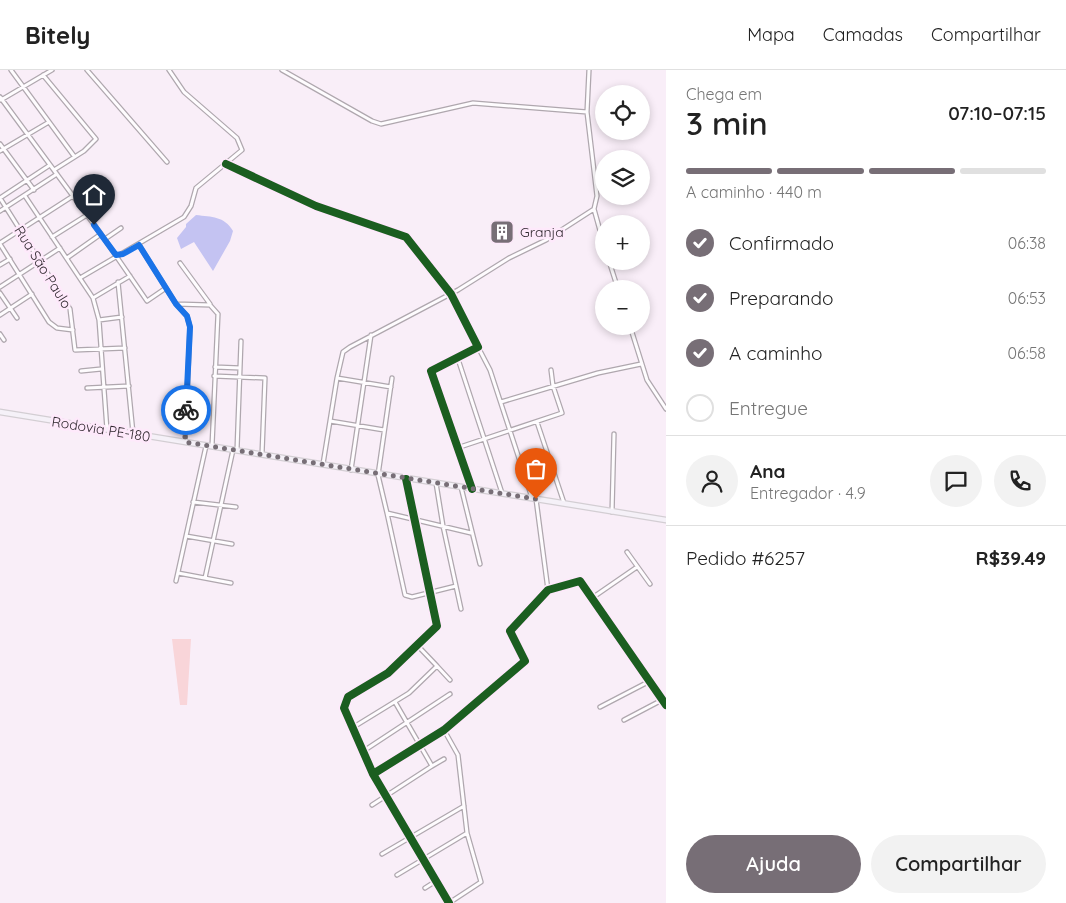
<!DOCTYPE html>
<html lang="pt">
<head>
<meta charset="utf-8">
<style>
	body { margin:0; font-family:Quicksand,sans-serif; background:#f2f2f2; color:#222; height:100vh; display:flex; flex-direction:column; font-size:19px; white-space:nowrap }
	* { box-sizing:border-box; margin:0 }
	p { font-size:16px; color:#767676 }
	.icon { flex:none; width:28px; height:28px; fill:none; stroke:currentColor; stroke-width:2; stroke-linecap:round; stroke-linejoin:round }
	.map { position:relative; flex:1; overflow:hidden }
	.side { display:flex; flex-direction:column; background:#fff; width:400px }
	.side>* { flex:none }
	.tools { position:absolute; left:595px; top:15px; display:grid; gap:10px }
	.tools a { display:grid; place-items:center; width:55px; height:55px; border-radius:50%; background:#fff; box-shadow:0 2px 8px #0003; font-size:25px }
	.pin { position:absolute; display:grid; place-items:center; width:42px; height:42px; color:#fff; margin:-51px -21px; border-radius:50% 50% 50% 0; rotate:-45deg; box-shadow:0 0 5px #0007 }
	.pin .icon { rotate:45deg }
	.courier { position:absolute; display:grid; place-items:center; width:50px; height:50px; margin:-25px; border:4px solid #1a73e8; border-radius:50%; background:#fff; color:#222; box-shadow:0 1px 6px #0007 }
	.headline em { font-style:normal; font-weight:600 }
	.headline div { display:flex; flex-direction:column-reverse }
	.headline { display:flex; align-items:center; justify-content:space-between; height:85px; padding:0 20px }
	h1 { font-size:32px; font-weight:600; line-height:38px }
	.bar { display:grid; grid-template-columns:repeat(4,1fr); gap:8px 5px; align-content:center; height:60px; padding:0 20px }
	.bar i { height:6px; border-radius:4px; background:#e0e0e0 }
	.bar .current { background:#776e76 }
	.bar p { grid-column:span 4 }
	.line { display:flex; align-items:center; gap:12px; padding:0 20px; border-top:1px solid #e0e0e0 }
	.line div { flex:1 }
	.round { display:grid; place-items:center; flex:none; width:52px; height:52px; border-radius:26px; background:#f2f2f2 }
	ol { padding:0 20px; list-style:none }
	li { display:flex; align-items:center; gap:15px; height:55px }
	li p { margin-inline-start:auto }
	li .icon { padding:5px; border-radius:50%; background:#776e76; color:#fff; stroke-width:4 }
	li:last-child { color:#767676 }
	li i { width:28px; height:28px; border:2px solid #e0e0e0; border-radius:50% }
	.button { display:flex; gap:10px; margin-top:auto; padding:10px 20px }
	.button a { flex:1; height:58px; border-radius:30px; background:#776e76; color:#fff; font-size:20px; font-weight:600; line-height:58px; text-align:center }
	.button a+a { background:#f2f2f2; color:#222 }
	header { display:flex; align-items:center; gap:30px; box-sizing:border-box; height:70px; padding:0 25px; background:#fff; border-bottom:1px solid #e0e0e0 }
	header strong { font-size:24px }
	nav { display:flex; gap:28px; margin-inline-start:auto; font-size:18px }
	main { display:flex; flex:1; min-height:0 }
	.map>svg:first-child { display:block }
	.green { fill:#f9d5d9 }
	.water { fill:#c4c3f2 }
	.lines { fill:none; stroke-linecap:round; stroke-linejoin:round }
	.minor-casing { stroke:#afa7ae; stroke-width:5.5 }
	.primary-casing { stroke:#d3ced3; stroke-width:7 }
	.minor { stroke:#fefcfe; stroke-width:3 }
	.primary { stroke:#f5f1f8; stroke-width:4.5 }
	.cycleway-casing { stroke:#fee9fb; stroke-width:11 }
	.cycleway { stroke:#1b5e20; stroke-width:8 }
	.done { stroke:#776e76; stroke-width:5; stroke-dasharray:0 9 }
	.route { stroke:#1a73e8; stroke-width:6 }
	.labels { text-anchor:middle; stroke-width:5; stroke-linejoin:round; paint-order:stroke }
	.poi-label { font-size:14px; fill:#312930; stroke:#fee9fb; text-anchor:start }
	.street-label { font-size:14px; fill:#312930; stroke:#fee9fb }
</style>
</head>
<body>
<header>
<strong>Bitely</strong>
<nav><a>Mapa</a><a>Camadas</a><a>Compartilhar</a></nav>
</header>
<main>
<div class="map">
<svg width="666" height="833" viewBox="0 0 666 833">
	<rect width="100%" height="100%" fill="#f9eef8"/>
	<path class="green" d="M172 569H191L187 635H180Z"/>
	<path class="water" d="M196 145C212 147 224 146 233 161L230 171 213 201 194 172 181 179 177 168 186 157V154Z"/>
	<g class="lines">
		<g class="minor-casing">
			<path id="minor" d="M11 0 74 86
				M87 0 167 92
				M282 0 372 51 381 54 473 33 587 42
				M589 0 587 42 597 126 594 139 604 175
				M43 5 96 69 84 81 54 100
				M0 27 101 164 147 231 166 218
				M1 30 52 0
				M0 74 34 120
				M0 81 49 52
				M226 94 316 136 406 167 451 224 478 277 431 301 472 418
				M25 126 93 228 99 250 107 360
				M0 128 70 239 75 280 125 278
				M0 128 50 95
				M0 141 57 104
				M52 167 87 145
				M105 169 121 158
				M0 173 73 126
				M0 174 49 252 57 258 73 260
				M139 175 176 234 210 235 218 244 212 376
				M67 188 101 164
				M609 191 618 219
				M180 193 210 234
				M0 195 10 189
				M80 208 184 147 191 136 196 118 242 80 237 68 184 22 169 0
				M118 212 133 363
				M0 217 60 178
				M0 223 17 248
				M93 228 130 206
				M177 235 187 246 190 257 185 372
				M0 245 32 224
				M99 250 122 247
				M630 256 647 310 666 339
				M0 264 4 270
				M478 277 490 300 532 428
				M458 289 502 423
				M215 297 240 298
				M81 301 101 299
				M214 306 265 308 262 384
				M337 308 343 282 350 277 458 220 509 188 546 170 594 139
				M392 308 378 405 387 443 471 463
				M87 318 129 316
				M501 332 598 303 641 294
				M330 351 384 360
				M537 352 564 433
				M457 378 562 343 553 316 551 300
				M237 380 241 271
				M323 394 337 308 391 317
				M351 400 371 265
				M406 409 437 556 388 603 348 627 344 638 373 704 449 833
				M436 413 443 456 461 539
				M461 417 480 494
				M536 429 548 520
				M193 432 236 437
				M612 442 614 364
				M387 443 405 525 412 527 456 516
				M186 466 232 474
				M627 482 650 514
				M178 503 231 513
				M205 508 233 380
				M176 511 206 376
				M592 528 637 497
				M437 596 450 610
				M600 637 650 611
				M624 650 662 630
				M352 658 409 623 437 596 417 575
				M444 660 458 685 467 763 481 812 449 833
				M362 682 450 624
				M432 696 444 689
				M373 704 444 660 525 591 510 561 548 520 580 511 666 635
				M372 735 432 696 395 632
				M382 784 464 736
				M397 805 467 763
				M425 818 436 811"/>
		</g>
		<g class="primary-casing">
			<path id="primary" d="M0 342 666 450"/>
		</g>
		<use href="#minor" class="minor"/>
		<use href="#primary" class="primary"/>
		<g class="cycleway-casing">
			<path id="cycleway" d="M226 94 316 136 406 167 451 224 478 277 431 301 472 419
				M406 409 437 556 388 603 348 627 344 638 373 704 449 833
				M373 704 444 660 525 591 510 561 548 520 580 511 666 635"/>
		</g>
		<use href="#cycleway" class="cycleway"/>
	</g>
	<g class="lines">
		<path class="done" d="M186 340 185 372 536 429"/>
		<path class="route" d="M94 155 116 185 123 184 139 175 176 234 187 246 190 257 186 340"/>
	</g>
	<defs>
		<g id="building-square" transform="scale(1.25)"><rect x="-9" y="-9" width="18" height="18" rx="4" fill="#776e76" stroke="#fee9fb"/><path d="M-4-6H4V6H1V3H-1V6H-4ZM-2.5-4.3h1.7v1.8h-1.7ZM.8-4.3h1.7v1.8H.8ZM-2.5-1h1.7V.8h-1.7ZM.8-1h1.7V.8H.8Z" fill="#fff"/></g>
	</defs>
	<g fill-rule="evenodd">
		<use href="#building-square" x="502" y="162"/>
	</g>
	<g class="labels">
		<g class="poi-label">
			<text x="520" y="167">Granja</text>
		</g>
		<g class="street-label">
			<text transform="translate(43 197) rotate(58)" y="5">Rua São Paulo</text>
			<text transform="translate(101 359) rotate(9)" y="5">Rodovia PE-180</text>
		</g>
	</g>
</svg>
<div class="tools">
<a><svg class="icon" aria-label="locate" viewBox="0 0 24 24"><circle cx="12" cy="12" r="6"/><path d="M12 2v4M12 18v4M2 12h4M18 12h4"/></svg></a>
<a><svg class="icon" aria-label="layers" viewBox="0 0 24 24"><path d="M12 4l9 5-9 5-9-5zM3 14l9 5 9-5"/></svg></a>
<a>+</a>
<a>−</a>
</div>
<div class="pin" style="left:536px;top:429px;background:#ea580c"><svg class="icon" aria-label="bag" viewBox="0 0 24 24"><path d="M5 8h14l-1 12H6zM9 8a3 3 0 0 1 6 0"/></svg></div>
<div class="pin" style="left:94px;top:155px;background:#1f2937"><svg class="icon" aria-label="home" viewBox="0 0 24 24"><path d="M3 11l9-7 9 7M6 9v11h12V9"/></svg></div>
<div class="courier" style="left:186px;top:340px"><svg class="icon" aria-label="bike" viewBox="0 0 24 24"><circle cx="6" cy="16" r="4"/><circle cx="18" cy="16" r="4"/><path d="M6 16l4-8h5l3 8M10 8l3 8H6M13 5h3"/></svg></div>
</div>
<section class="side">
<div class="headline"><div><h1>3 min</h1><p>Chega em</p></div><em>07:10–07:15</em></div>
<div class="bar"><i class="current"></i><i class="current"></i><i class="current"></i><i></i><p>A caminho · 440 m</p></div>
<ol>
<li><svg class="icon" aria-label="check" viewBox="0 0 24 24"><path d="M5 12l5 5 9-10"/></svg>Confirmado<p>06:38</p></li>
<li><svg class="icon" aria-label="check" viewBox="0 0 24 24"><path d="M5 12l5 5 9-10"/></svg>Preparando<p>06:53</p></li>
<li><svg class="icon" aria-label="check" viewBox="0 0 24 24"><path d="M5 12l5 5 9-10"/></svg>A caminho<p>06:58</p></li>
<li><i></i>Entregue</li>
</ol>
<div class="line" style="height:90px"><a class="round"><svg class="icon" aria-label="person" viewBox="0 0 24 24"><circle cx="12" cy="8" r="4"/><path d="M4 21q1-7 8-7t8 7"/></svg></a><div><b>Ana</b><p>Entregador · 4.9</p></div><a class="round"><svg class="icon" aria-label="chat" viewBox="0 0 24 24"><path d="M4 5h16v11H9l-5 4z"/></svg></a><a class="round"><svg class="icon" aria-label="phone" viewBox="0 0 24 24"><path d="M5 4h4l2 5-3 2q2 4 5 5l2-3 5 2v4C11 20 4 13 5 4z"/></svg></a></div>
<div class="line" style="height:65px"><div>Pedido #6257</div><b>R$39.49</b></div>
<div class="button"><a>Ajuda</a><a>Compartilhar</a></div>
</section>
</main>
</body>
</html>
